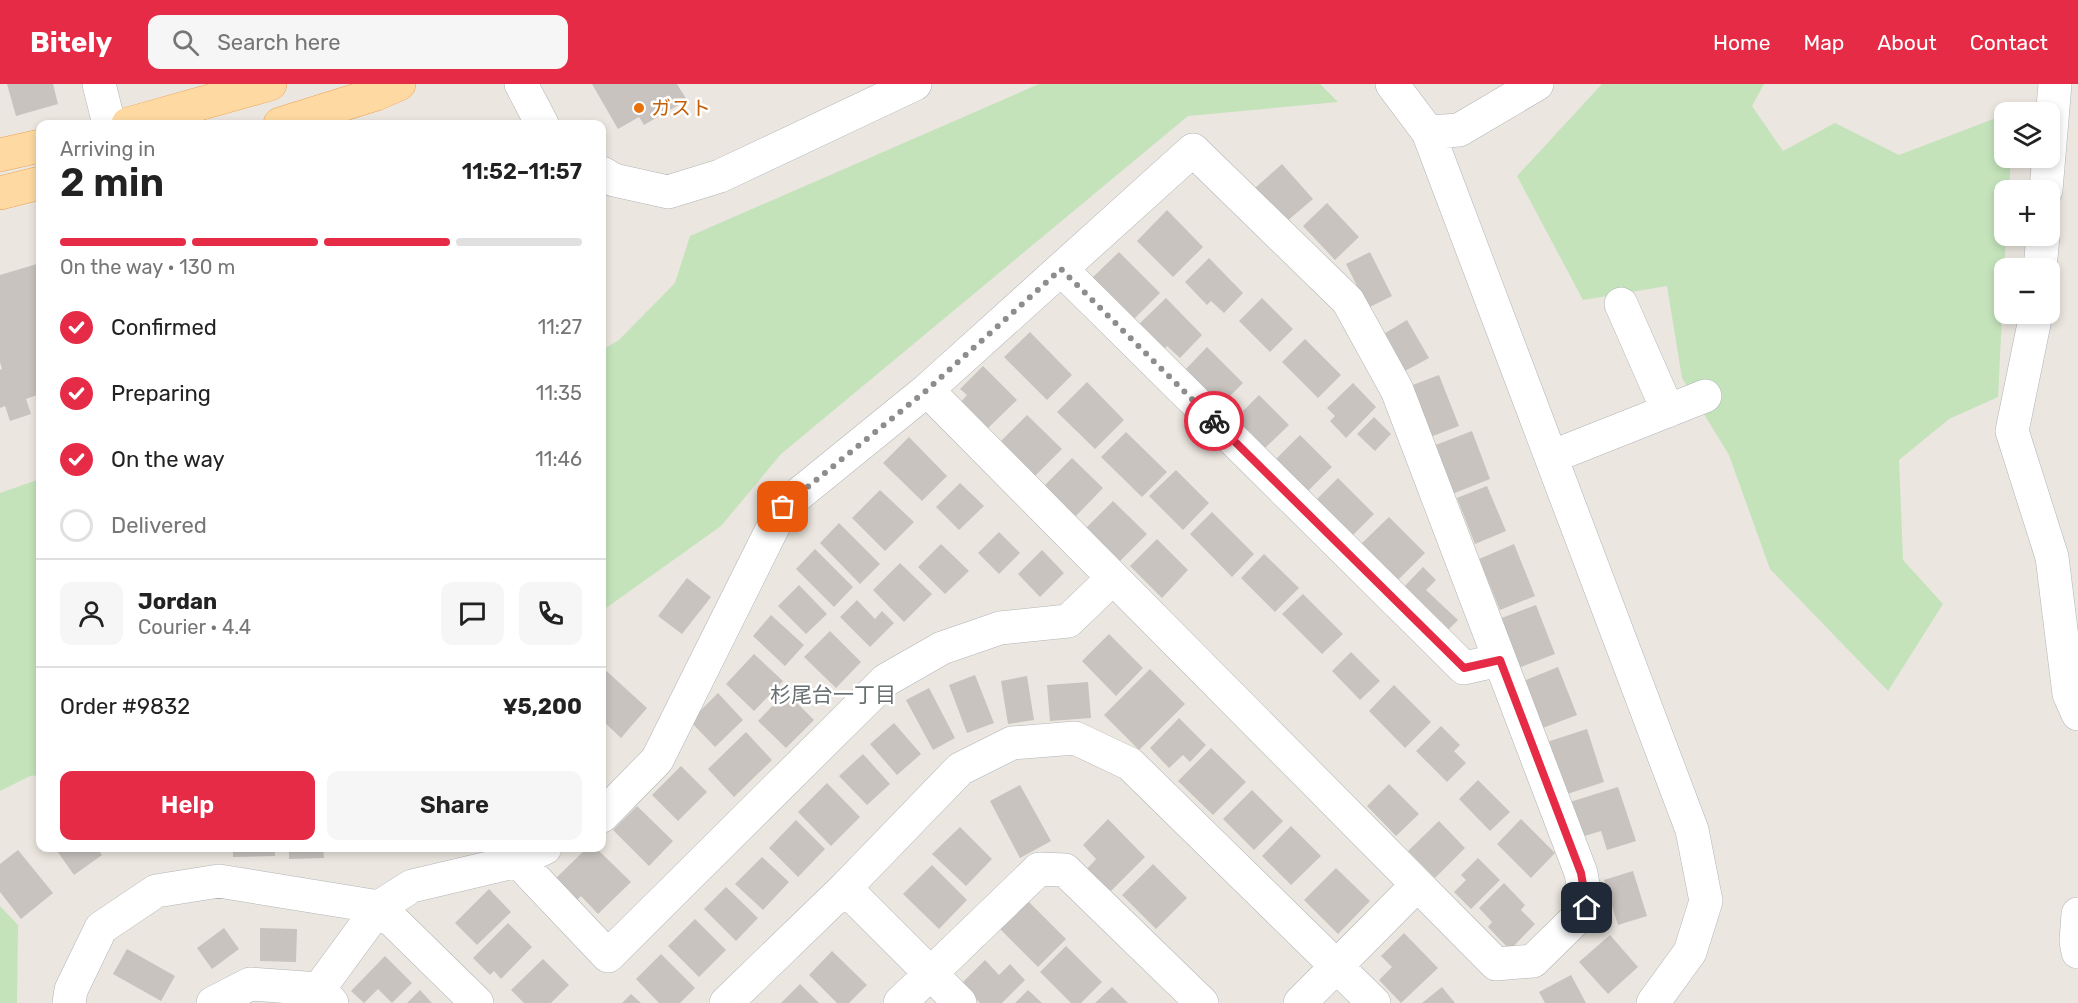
<!DOCTYPE html>
<html lang="en">
<head>
<meta charset="utf-8">
<style>
	body { margin:0; font-family:Rubik,"Noto Sans JP",sans-serif; background:#f6f6f6; color:#222; height:100vh; display:flex; flex-direction:column; font-size:22px; white-space:nowrap }
	* { box-sizing:border-box; margin:0 }
	p { font-size:20px; color:#767676 }
	.icon { flex:none; width:33px; height:33px; fill:none; stroke:currentColor; stroke-width:2; stroke-linecap:round; stroke-linejoin:round }
	.map { position:relative; flex:1; overflow:hidden }
	.side { position:absolute; left:36px; top:36px; width:570px; height:732px; display:flex; flex-direction:column; background:#fff; border-radius:12px; box-shadow:0 3px 9px #0003 }
	.side>* { flex:none }
	.buttons { position:absolute; left:1994px; top:18px; display:grid; gap:12px }
	.buttons a { display:grid; place-items:center; width:66px; height:66px; border-radius:12px; background:#fff; box-shadow:0 3px 9px #0003; font-size:30px }
	.pin { position:absolute; display:grid; place-items:center; width:51px; height:51px; color:#fff; margin:-26px; border-radius:12px; box-shadow:0 3px 9px #0006 }
	.courier { position:absolute; display:grid; place-items:center; width:60px; height:60px; margin:-30px; border:4px solid #e62b47; border-radius:50%; background:#fff; color:#222; box-shadow:0 2px 8px #0007 }
	.headline em { font-style:normal; font-weight:600 }
	.headline div { display:flex; flex-direction:column-reverse }
	.headline { display:flex; align-items:center; justify-content:space-between; height:102px; padding:0 24px }
	h1 { font-size:39px; font-weight:600; line-height:45px }
	.bar { display:grid; grid-template-columns:repeat(4,1fr); gap:9px 6px; align-content:center; height:72px; padding:0 24px }
	.bar i { height:8px; border-radius:4px; background:#e0e0e0 }
	.bar .current { background:#e62b47 }
	.bar p { grid-column:span 4 }
	.line { display:flex; align-items:center; gap:15px; padding:0 24px; border-top:2px solid #e0e0e0 }
	.line div { flex:1 }
	.round { display:grid; place-items:center; flex:none; width:63px; height:63px; border-radius:12px; background:#f6f6f6 }
	ol { padding:0 24px; list-style:none }
	li { display:flex; align-items:center; gap:18px; height:66px }
	li p { margin-inline-start:auto }
	li .icon { padding:6px; border-radius:50%; background:#e62b47; color:#fff; stroke-width:4 }
	li:last-child { color:#767676 }
	li i { width:33px; height:33px; border:3px solid #e0e0e0; border-radius:50% }
	.action { display:flex; gap:12px; margin-top:auto; padding:12px 24px }
	.action a { flex:1; height:69px; border-radius:12px; background:#e62b47; color:#fff; font-size:24px; font-weight:600; line-height:69px; text-align:center }
	.action a+a { background:#f6f6f6; color:#222 }
	header { display:flex; align-items:center; gap:36px; box-sizing:border-box; height:84px; padding:0 30px; background:#e62b47; color:#fff }
	header strong { font-size:28px }
	nav { display:flex; gap:33px; margin-inline-start:auto; font-size:21px }
	.search { width:420px; height:54px; background:#f6f6f6; display:flex; align-items:center; gap:15px; box-sizing:border-box; padding:0 21px; border-radius:12px; color:#767676; font-size:22px }
	.map>svg:first-child { display:block }
	.green { fill:#c4e3bb }
	.building { fill:#c8c3bf }
	.lines { fill:none; stroke-linecap:round; stroke-linejoin:round }
	.minor-casing { stroke:#b0b4b7; stroke-width:34 }
	.major-casing { stroke:#efa155; stroke-width:34 }
	.minor { stroke:#fff; stroke-width:33 }
	.major { stroke:#fedaa2; stroke-width:33 }
	.done { stroke:#8b8e8c; stroke-width:6; stroke-dasharray:0 10.8 }
	.route { stroke:#e62b47; stroke-width:8 }
	.food-dot { fill:#e8710a; stroke:#fff; stroke-width:2 }
	.labels { text-anchor:middle; stroke-width:5; stroke-linejoin:round; paint-order:stroke }
	.food-label { font-size:20px; fill:#c56008; stroke:#fff; text-anchor:start }
	.neighbourhood-label { font-size:21px; fill:#697072; stroke:#fff }
</style>
</head>
<body>
<header>
<strong>Bitely</strong>
<div class="search"><svg class="icon" aria-label="search" viewBox="0 0 24 24"><circle cx="10" cy="10" r="6"/><path d="M15 15l6 6"/></svg>Search here</div>
<nav><a>Home</a><a>Map</a><a>About</a><a>Contact</a></nav>
</header>
<div class="map">
<svg width="2078" height="919" viewBox="0 0 2078 919">
	<rect width="100%" height="100%" fill="#ebe6df"/>
	<path class="green" d="M1039 0H1320L1338 18 1188 32 781 370 721 442 606 524 602 525V266L619 256 675 199 690 152Z
		M1602 0H1764L1752 22 1783 67 1835 39 1899 71 2004 31V74H2011L2009 106H2004V152H2006L1998 313 1949 335 1899 376 1903 476 1943 520 1888 607 1770 485 1729 371 1682 294 1667 202 1583 216 1517 92Z
		M40 395V691L30 692 0 707V409Z
		M0 822 18 841 17 919H0Z"/>
	<path class="building" d="M7 0H53L58 20 16 32Z
		M592 0H677L687 16 644 41 639 33 618 45Z
		M1282 80 1313 115 1286 138 1255 104Z
		M1327 119 1359 153 1335 176 1303 142Z
		M1167 126 1203 163 1173 193 1137 157Z
		M1119 168 1160 209 1133 236 1092 194Z
		M1370 168 1392 212 1368 224 1346 180Z
		M1209 174 1243 209 1224 229 1211 217 1207 221 1185 198Z
		M40 179V310L26 315 31 330 10 337 5 322 0 324V286L2 285 0 278V191Z
		M1166 214 1202 251 1180 274 1167 262 1160 269 1135 244Z
		M1262 214 1293 245 1270 268 1239 237Z
		M1407 236 1429 274 1403 288 1382 251Z
		M1030 248 1072 291 1047 316 1004 273Z
		M1305 255 1341 291 1318 314 1282 278Z
		M1207 263 1243 299 1220 322 1184 287Z
		M983 282 1017 316 987 345 960 319 967 311 960 305Z
		M1439 291 1459 342 1430 353 1410 302Z
		M1087 298 1124 336 1095 365 1057 328Z
		M1353 299 1376 323 1346 354 1330 337 1335 332 1327 324Z
		M1259 311 1289 341 1265 364 1236 334Z
		M1027 331 1062 365 1034 393 1000 358Z
		M1374 333 1391 350 1375 367 1357 350Z
		M1472 347 1490 395 1452 410 1433 362Z
		M1126 348 1167 388 1142 413 1101 373Z
		M1300 351 1332 383 1308 407 1276 375Z
		M909 353 947 392 922 417 883 379Z
		M1072 374 1103 404 1075 433 1044 402Z
		M1176 386 1209 419 1183 446 1149 412Z
		M1338 394 1374 430 1350 454 1314 418Z
		M960 399 984 422 959 446 936 423Z
		M1487 402 1506 447 1475 460 1457 414Z
		M880 406 914 438 885 467 852 434Z
		M1113 417 1147 450 1120 477 1086 444Z
		M1212 428 1254 470 1232 493 1190 450Z
		M1389 433 1425 469 1396 498 1359 462Z
		M839 439 880 480 860 500 820 459Z
		M999 448 1020 469 999 490 978 469Z
		M1157 455 1188 486 1162 514 1130 482Z
		M941 460 969 487 945 510 918 483Z
		M1514 460 1535 512 1500 526 1479 475Z
		M815 465 853 503 834 523 796 485Z
		M1042 466 1064 489 1040 513 1018 490Z
		M1264 470 1299 504 1275 528 1241 494Z
		M900 479 932 510 904 538 873 506Z
		M1423 483 1436 496 1426 506 1458 536 1444 550 1401 506Z
		M687 494 711 513 682 550 658 532Z
		M799 501 827 530 806 550 778 522Z
		M1303 510 1343 550 1322 570 1282 530Z
		M857 516 875 535 882 527 894 539 870 563 840 533Z
		M1536 521 1555 570 1518 584 1499 535Z
		M771 531 804 561 785 582 753 552Z
		M830 547 861 578 836 604 804 573Z
		M1109 550 1143 584 1116 612 1082 577Z
		M1351 568 1380 597 1360 616 1332 587Z
		M754 570 783 597 754 627 726 600Z
		M602 583 647 624 621 654 602 636Z
		M1558 583 1577 631 1540 645 1521 598Z
		M1150 585 1185 620 1139 666 1104 631Z
		M975 591 994 639 967 649 949 601Z
		M1027 592 1034 636 1008 640 1001 597Z
		M1088 598 1091 634 1050 637 1047 601Z
		M1394 601 1431 638 1405 664 1369 627Z
		M929 604 955 654 933 666 906 616Z
		M786 608 814 636 786 664 758 637Z
		M718 609 743 636 715 663 690 637Z
		M1179 634 1206 661 1190 678 1183 671 1169 684 1150 664Z
		M894 639 921 670 897 691 870 660Z
		M1441 642 1460 661 1454 667 1466 679 1447 698 1416 667Z
		M1587 645 1604 698 1564 711 1547 658Z
		M746 648 772 676 734 713 708 685Z
		M1211 664 1246 698 1213 731 1178 697Z
		M863 670 890 700 867 721 839 692Z
		M681 682 707 708 678 737 652 711Z
		M1478 696 1510 728 1490 747 1459 715Z
		M827 699 860 733 831 762 798 728Z
		M1389 700 1419 730 1396 752 1367 722Z
		M1020 701 1051 757 1020 774 990 717Z
		M1618 703 1636 757 1607 766 1601 747 1581 753 1570 718Z
		M1252 706 1283 737 1254 766 1223 735Z
		M637 722 673 757 649 782 613 746Z
		M1108 735 1145 773 1109 809 1086 786 1096 775 1083 761Z
		M1521 735 1555 769 1531 794 1497 760Z
		M796 736 825 765 798 793 769 764Z
		M1439 737 1465 764 1435 794 1408 767Z
		M1291 742 1321 772 1291 801 1262 772Z
		M960 743 992 775 966 802 932 770Z
		M55 764H97L102 771 74 791Z
		M233 764H275V772L233 773Z
		M289 764H323L324 774 289 775Z
		M587 764H596L631 798 598 830 581 812 577 816 556 794Z
		M18 766 53 809 21 835 0 808V780Z
		M762 773 789 798 763 826 735 800Z
		M1478 774 1500 796 1471 825 1454 808 1466 796 1461 791Z
		M1153 780 1187 814 1156 845 1122 811Z
		M932 781 967 816 939 845 903 810Z
		M1336 784 1370 817 1338 850 1304 816Z
		M1633 787 1647 832 1618 841 1604 796Z
		M1504 799 1525 821 1521 826 1535 840 1510 866 1488 843 1492 838 1479 824Z
		M726 803 758 834 736 857 704 825Z
		M489 805 511 828 477 861 455 839Z
		M1028 817 1066 855 1038 883 1000 845Z
		M695 835 726 866 699 893 668 862Z
		M508 839 532 863 501 895 494 887 490 891 473 874Z
		M224 844 239 865 212 885 197 864Z
		M260 844 297 845 296 878 260 877Z
		M1404 849 1438 884 1401 919 1379 896 1392 883 1381 872Z
		M1610 851 1638 883 1608 910 1579 878Z
		M1066 862 1102 898 1081 919H1071L1040 888Z
		M127 865 175 892 161 917 113 890Z
		M832 867 867 901 849 919H837L809 891Z
		M661 870 695 904 680 919H659L636 895Z
		M385 872 412 899 392 919 378 905 364 919 351 907Z
		M543 875 569 901 551 919H524L511 906Z
		M985 876 999 891 1010 880 1025 896 1002 919H980L961 900Z
		M1571 891 1586 919H1545L1539 908Z
		M800 900 819 919H781Z
		M1112 903 1128 919H1095Z
		M1442 903 1455 919H1422Z
		M420 906 432 919H407Z
		M1028 906 1042 919H1015Z
		M631 910 641 919H622Z"/>
	<g class="lines">
		<g class="minor-casing">
			<path id="minor" d="M99 0 109 40
				M521 0 542 40
				M1392 0 1428 48 1692 746 1706 817 1690 868 1653 919
				M1428 48 1459 46 1537 0
				M602 89 614 96 668 108 720 92 915 0
				M2046 106 2055 0
				M2040 184 2043 152
				M1061 185 1464 584 1500 576
				M1621 220 1668 327
				M2036 230 2012 347 2052 473 2069 610 2078 630
				M1551 373 1705 312
				M602 732 657 676 783 423 927 306 1193 66 1348 217 1397 306 1581 789 1587 824 1533 877 1496 880 927 306
				M518 777 608 872 886 596 942 564 1000 544 1068 537 1113 494
				M845 804 960 919
				M2078 830 2076 857 2078 868
				M319 905 379 823 412 802 518 777 545 764
				M69 919 71 906 101 844 156 807 219 797 379 823 477 919
				M213 919 250 900 319 905 332 919
				M726 919 845 804 960 685 1012 659 1075 654 1130 680 1374 919
				M900 919 1039 785 1065 786 1202 919
				M1300 919 1417 801"/>
		</g>
		<g class="major-casing">
			<path id="major" d="M128 40 270 0
				M280 40 376 10 399 0
				M0 71 40 62
				M0 109 40 99"/>
		</g>
		<use href="#minor" class="minor"/>
		<use href="#major" class="major"/>
	</g>
	<g class="lines">
		<path class="done" d="M783 423 927 306 1061 185 1214 337"/>
		<path class="route" d="M1214 337 1464 584 1500 576 1581 789 1587 824"/>
	</g>
	<circle class="food-dot" cx="639" cy="24" r="6"/>
	<g class="labels">
		<g class="food-label">
			<text x="651" y="31">ガスト</text>
		</g>
		<g class="neighbourhood-label">
			<text x="833" y="618">杉尾台一丁目</text>
		</g>
	</g>
</svg>
<div class="buttons">
<a><svg class="icon" aria-label="layers" viewBox="0 0 24 24"><path d="M12 4l9 5-9 5-9-5zM3 14l9 5 9-5"/></svg></a>
<a>+</a>
<a>−</a>
</div>
<div class="pin" style="left:783px;top:423px;background:#ea580c"><svg class="icon" aria-label="bag" viewBox="0 0 24 24"><path d="M5 8h14l-1 12H6zM9 8a3 3 0 0 1 6 0"/></svg></div>
<div class="pin" style="left:1587px;top:824px;background:#1f2937"><svg class="icon" aria-label="home" viewBox="0 0 24 24"><path d="M3 11l9-7 9 7M6 9v11h12V9"/></svg></div>
<div class="courier" style="left:1214px;top:337px"><svg class="icon" aria-label="bike" viewBox="0 0 24 24"><circle cx="6" cy="16" r="4"/><circle cx="18" cy="16" r="4"/><path d="M6 16l4-8h5l3 8M10 8l3 8H6M13 5h3"/></svg></div>
<section class="side">
<div class="headline"><div><h1>2 min</h1><p>Arriving in</p></div><em>11:52–11:57</em></div>
<div class="bar"><i class="current"></i><i class="current"></i><i class="current"></i><i></i><p>On the way · 130 m</p></div>
<ol>
<li><svg class="icon" aria-label="check" viewBox="0 0 24 24"><path d="M5 12l5 5 9-10"/></svg>Confirmed<p>11:27</p></li>
<li><svg class="icon" aria-label="check" viewBox="0 0 24 24"><path d="M5 12l5 5 9-10"/></svg>Preparing<p>11:35</p></li>
<li><svg class="icon" aria-label="check" viewBox="0 0 24 24"><path d="M5 12l5 5 9-10"/></svg>On the way<p>11:46</p></li>
<li><i></i>Delivered</li>
</ol>
<div class="line" style="height:108px"><a class="round"><svg class="icon" aria-label="person" viewBox="0 0 24 24"><circle cx="12" cy="8" r="4"/><path d="M4 21q1-7 8-7t8 7"/></svg></a><div><b>Jordan</b><p>Courier · 4.4</p></div><a class="round"><svg class="icon" aria-label="chat" viewBox="0 0 24 24"><path d="M4 5h16v11H9l-5 4z"/></svg></a><a class="round"><svg class="icon" aria-label="phone" viewBox="0 0 24 24"><path d="M5 4h4l2 5-3 2q2 4 5 5l2-3 5 2v4C11 20 4 13 5 4z"/></svg></a></div>
<div class="line" style="height:78px"><div>Order #9832</div><b>¥5,200</b></div>
<div class="action"><a>Help</a><a>Share</a></div>
</section>
</div>
</body>
</html>
